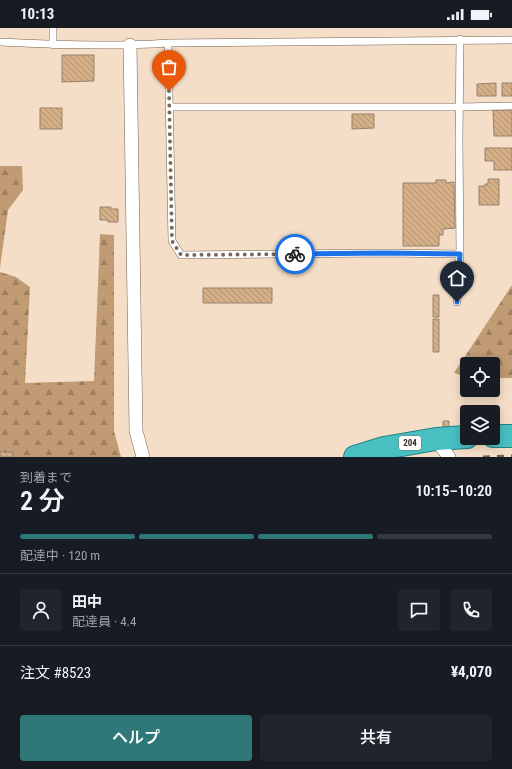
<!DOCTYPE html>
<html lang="ja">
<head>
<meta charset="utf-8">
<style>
	body { margin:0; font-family:"Roboto Condensed","Noto Sans JP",sans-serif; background:#20242c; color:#f1f3f6; height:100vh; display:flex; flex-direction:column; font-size:15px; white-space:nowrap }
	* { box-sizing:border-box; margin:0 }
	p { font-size:13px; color:#9ea1a6 }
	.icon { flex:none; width:22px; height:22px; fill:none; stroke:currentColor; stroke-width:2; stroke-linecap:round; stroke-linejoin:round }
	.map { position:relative; height:429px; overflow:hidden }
	.drawer { display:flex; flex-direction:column; background:#171b24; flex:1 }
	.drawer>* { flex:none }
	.controls { position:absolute; left:460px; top:329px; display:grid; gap:8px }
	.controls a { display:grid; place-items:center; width:40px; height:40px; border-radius:4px; background:#171b24; box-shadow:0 2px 10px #0003; font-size:20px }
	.pin { position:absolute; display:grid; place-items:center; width:34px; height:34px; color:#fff; margin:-41px -17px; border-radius:50% 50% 50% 0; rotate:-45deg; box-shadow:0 0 4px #0007 }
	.pin .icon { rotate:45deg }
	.courier { position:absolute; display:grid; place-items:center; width:40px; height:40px; margin:-20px; border:3px solid #1a73e8; border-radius:50%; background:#fff; color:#222; box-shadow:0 1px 5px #0007 }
	.summary em { font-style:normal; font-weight:600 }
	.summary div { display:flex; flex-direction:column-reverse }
	.summary { display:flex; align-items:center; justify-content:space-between; height:68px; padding:0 20px }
	h1 { font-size:26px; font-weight:600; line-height:30px }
	.bar { display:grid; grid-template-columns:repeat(4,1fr); gap:6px 4px; align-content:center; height:48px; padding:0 20px }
	.bar i { height:5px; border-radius:3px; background:#363941 }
	.bar .active { background:#2f7879 }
	.bar p { grid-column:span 4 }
	.line { display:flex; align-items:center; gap:10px; padding:0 20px; border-top:1px solid #363941 }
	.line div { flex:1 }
	.round { display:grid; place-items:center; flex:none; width:42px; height:42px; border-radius:4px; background:#20242c }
	.cta { display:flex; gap:8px; margin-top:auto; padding:8px 20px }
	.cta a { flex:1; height:46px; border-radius:4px; background:#2f7879; color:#fff; font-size:16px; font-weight:600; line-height:46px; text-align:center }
	.cta a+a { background:#20242c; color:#f1f3f6 }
	.status { display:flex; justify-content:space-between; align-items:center; height:28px; padding:0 20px; background:#171b24; direction:ltr }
	.status svg { height:11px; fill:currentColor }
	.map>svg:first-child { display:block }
	.forest { fill:url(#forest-firs) }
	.building { fill:url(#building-back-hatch); stroke:#97826d }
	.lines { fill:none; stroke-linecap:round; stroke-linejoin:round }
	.service-casing { stroke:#75614d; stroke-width:8 }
	.minor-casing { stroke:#75614d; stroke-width:14 }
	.trunk-casing { stroke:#248281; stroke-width:24 }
	.service { stroke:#fff; stroke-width:7 }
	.minor { stroke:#fff; stroke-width:13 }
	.trunk { stroke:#48c0c2; stroke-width:22 }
	.rail { stroke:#6f6256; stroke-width:3; stroke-dasharray:7 7; stroke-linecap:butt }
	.done { stroke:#786a5c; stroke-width:4; stroke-dasharray:0 7.2 }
	.route { stroke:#1a73e8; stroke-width:5 }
	.labels { text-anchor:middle; stroke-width:4; stroke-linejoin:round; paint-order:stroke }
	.shield { fill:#fff; stroke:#716b65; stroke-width:1 }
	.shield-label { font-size:9px; font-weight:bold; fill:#342b23 }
</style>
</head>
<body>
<div class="status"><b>10:13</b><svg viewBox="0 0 49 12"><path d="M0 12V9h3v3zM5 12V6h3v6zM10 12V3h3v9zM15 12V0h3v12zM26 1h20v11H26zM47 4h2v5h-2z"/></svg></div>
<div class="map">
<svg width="512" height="429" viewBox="0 0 512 429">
	<defs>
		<pattern id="forest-firs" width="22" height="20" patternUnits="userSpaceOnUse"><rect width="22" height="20" fill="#c09b74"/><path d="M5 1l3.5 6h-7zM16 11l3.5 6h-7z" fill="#9d7f5f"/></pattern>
		<pattern id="building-back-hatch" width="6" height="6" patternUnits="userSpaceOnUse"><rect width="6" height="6" fill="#d5af88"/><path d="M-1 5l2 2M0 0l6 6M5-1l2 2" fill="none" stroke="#ae8f6f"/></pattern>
	</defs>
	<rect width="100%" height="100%" fill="#f5dec7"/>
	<path class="forest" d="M0 138H22L23 162 8 182 0 240Z
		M100 206 114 207V403L121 429H0V244L16 249 30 259 25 355 94 353Z
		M512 257V350H493V336H467V349L454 345Z"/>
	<path class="building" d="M62 27H94V53L62 54Z
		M496 55V68H477V56Z
		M502 55H512V68H502Z
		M40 80H62V101H40Z
		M493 82H512V108H494Z
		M352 86H374V100L352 101Z
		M485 120H512V142H494V133H485Z
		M488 151H499V177H479V158H485V156H488Z
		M436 152H446V155L454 154 455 200 443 201V207H439V218H403V155H436Z
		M100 179H111V181H118V194H108V192H100Z
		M203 260H272V275H203Z
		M433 267H439V289H433Z
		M433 291H439V324H433Z
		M443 393H449V399H443Z
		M0 424H13L12 429H0Z"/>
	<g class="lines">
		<g class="service-casing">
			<path id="service" d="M53 0V17
				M0 14C56 17 112 19 168 15L512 12
				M168 15 172 213 181 227 384 225 460 226
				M169 79H459L512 78
				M457 274 460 226 459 114 460 11"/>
		</g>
		<g class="minor-casing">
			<path id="minor" d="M130 17 136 403 143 429
				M436 411 449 429"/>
		</g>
		<g class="trunk-casing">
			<path id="trunk" d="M493 408H512
				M355 429 384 420 436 411 467 409"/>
		</g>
		<use href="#service" class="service"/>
		<use href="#minor" class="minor"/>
		<use href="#trunk" class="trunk"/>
		<path class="rail" d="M483 429 512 428"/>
	</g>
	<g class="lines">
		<path class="done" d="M169 63 172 213 181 227 295 226"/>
		<path class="route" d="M295 226 384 225 460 226 457 274"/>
	</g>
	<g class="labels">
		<rect class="shield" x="399" y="408" width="22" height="14" rx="3"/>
		<g class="shield-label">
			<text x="410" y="418">204</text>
		</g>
	</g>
</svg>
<div class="controls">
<a><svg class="icon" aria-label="locate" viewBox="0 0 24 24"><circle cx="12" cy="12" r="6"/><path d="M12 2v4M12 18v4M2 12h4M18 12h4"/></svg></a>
<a><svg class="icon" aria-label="layers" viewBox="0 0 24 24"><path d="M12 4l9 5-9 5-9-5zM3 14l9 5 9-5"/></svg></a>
</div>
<div class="pin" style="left:169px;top:63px;background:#ea580c"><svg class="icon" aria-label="bag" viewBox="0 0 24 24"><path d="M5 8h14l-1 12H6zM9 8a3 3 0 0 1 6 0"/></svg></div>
<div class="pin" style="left:457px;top:274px;background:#1f2937"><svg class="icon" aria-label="home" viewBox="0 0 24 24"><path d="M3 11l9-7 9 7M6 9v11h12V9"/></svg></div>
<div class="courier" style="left:295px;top:226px"><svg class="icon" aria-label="bike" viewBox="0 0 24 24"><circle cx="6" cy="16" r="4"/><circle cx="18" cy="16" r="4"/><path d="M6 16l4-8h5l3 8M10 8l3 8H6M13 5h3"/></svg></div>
</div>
<section class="drawer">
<div class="summary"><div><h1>2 分</h1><p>到着まで</p></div><em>10:15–10:20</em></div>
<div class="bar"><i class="active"></i><i class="active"></i><i class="active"></i><i></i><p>配達中 · 120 m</p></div>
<div class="line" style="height:72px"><a class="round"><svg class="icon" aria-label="person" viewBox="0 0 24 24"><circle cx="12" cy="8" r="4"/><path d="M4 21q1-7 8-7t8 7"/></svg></a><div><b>田中</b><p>配達員 · 4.4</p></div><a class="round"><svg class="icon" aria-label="chat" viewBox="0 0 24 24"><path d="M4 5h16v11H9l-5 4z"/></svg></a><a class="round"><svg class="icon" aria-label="phone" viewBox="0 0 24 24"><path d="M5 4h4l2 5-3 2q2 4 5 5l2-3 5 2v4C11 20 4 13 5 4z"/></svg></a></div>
<div class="line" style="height:52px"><div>注文 #8523</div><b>¥4,070</b></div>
<div class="cta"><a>ヘルプ</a><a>共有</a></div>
</section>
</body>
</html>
